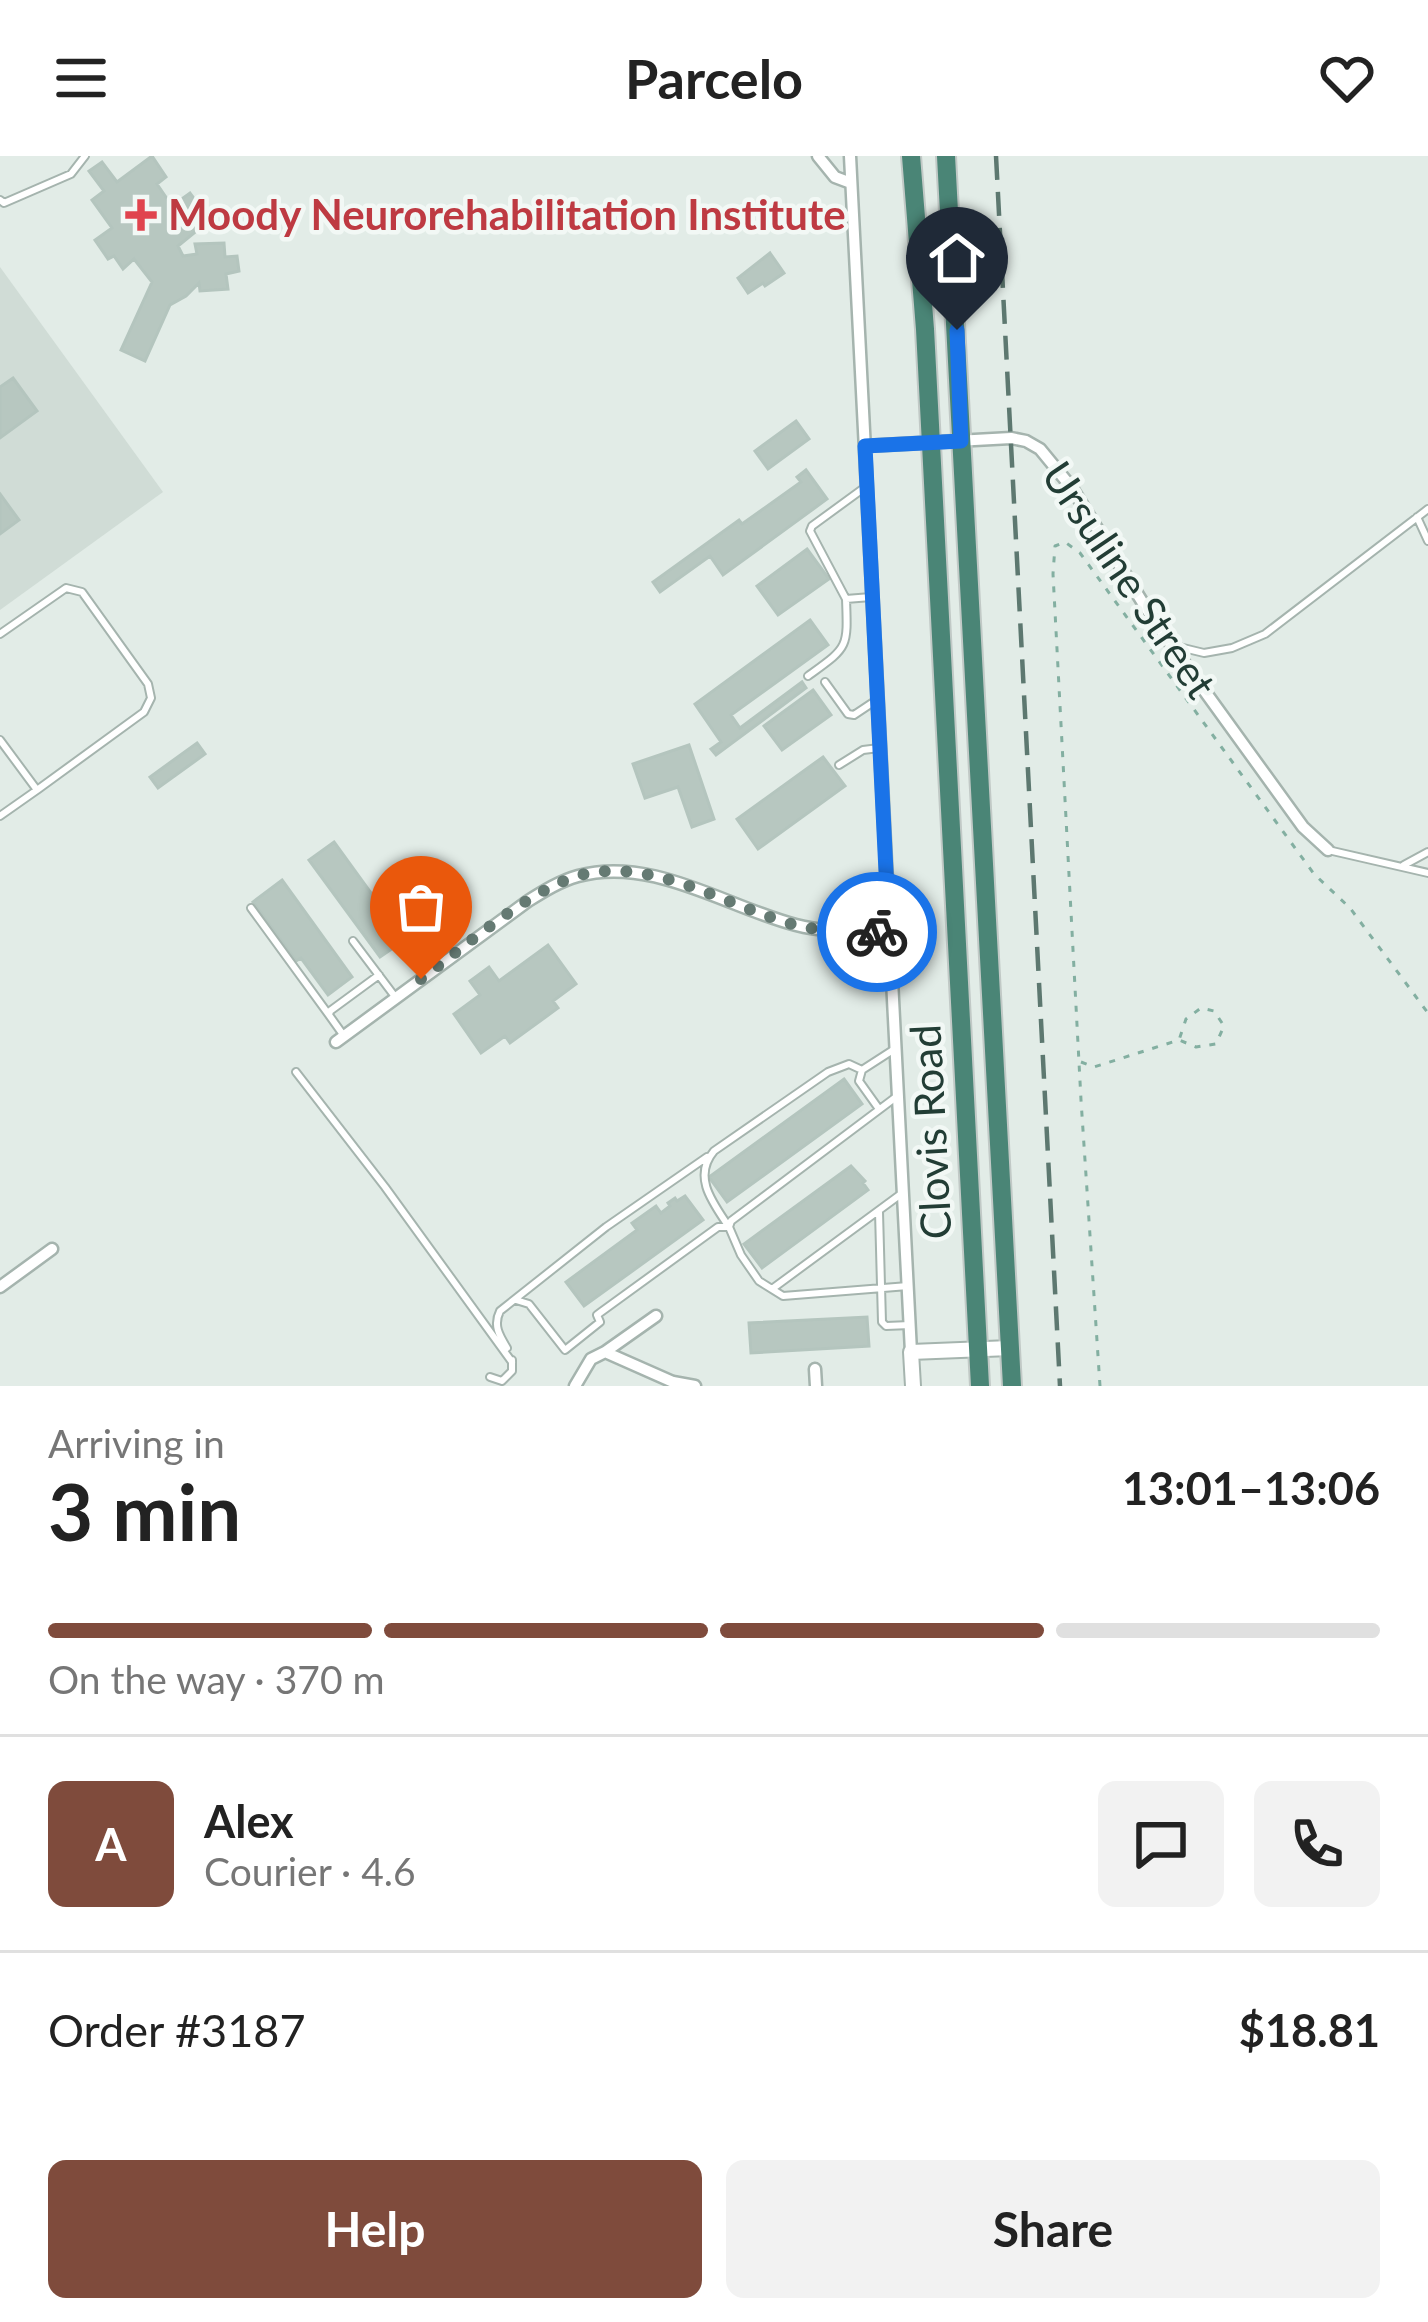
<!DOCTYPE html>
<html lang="en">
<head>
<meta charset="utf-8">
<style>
	body { margin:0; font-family:Lato,sans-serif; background:#f2f2f2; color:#222; height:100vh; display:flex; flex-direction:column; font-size:45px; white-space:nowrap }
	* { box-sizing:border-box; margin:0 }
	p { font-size:39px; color:#767676 }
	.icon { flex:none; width:66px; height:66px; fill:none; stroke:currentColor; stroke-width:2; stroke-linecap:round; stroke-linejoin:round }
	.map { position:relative; height:1230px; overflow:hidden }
	.side { display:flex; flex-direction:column; background:#fff; flex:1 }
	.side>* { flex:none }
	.pin { position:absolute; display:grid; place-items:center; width:102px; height:102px; color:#fff; margin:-123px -51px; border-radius:50% 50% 50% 0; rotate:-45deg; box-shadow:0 0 12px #0007 }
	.pin .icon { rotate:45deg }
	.courier { position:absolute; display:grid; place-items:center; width:120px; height:120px; margin:-60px; border:9px solid #1a73e8; border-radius:50%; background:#fff; color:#222; box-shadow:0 3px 15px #0007 }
	.summary em { font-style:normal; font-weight:700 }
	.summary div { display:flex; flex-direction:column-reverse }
	.summary { display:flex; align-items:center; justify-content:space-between; height:204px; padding:0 48px }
	h1 { font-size:78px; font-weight:700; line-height:90px }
	.bar { display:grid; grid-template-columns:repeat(4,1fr); gap:18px 12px; align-content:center; height:144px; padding:0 48px }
	.bar i { height:15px; border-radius:9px; background:#e0e0e0 }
	.bar .on { background:#7f4b3c }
	.bar p { grid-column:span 4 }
	.line { display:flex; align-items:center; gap:30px; padding:0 48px; border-top:3px solid #e0e0e0 }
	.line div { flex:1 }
	.round { display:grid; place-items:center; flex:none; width:126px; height:126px; border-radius:18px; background:#f2f2f2 }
	.cta { display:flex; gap:24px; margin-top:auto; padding:24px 48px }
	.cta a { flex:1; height:138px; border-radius:18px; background:#7f4b3c; color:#fff; font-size:48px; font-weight:700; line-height:138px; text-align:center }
	.cta a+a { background:#f2f2f2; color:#222 }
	header { display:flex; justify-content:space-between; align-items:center; height:156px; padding:0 48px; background:#fff; font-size:54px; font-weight:700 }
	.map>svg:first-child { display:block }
	.built { fill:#d0dcd6 }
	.building { fill:#b7c7c0; stroke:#b4c5be; stroke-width:3 }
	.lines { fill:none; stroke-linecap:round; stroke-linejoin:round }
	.service-casing { stroke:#a5b4ae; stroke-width:10 }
	.minor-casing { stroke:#a5b4ae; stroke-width:15 }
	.tertiary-casing { stroke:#a5b4ae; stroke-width:18 }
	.trunk-casing { stroke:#c1c9c6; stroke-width:22 }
	.path { stroke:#83afa1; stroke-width:3; stroke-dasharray:6 9; stroke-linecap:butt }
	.service { stroke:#fff; stroke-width:6 }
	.minor { stroke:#fff; stroke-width:10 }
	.tertiary { stroke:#fff; stroke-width:14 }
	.trunk { stroke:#4a8576; stroke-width:18 }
	.rail { stroke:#5d7870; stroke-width:4.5; stroke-dasharray:24 12; stroke-linecap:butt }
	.done { stroke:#657a73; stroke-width:12; stroke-dasharray:0 21.6 }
	.route { stroke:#1a73e8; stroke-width:15 }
	.health-dot { fill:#e0444e; stroke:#f2f8f5; stroke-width:4.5 }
	.labels { text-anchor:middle; stroke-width:9; stroke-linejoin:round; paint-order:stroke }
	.health-label { font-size:42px; font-weight:bold; fill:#be3a42; stroke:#f2f8f5; text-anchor:start }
	.street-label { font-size:42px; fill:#223d35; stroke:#f2f8f5 }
</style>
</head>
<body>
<header><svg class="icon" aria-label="menu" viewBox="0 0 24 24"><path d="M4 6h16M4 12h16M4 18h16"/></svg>Parcelo<svg class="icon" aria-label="heart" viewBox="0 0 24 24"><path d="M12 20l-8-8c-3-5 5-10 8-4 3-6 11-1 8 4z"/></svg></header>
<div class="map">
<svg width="1428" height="1230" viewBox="0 0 1428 1230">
	<rect width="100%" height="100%" fill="#e2ece7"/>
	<path class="built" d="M0 111 163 336 0 454Z"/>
	<path class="building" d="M152 0 166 21 157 28 172 50 190 37 210 64 178 90 183 100 197 98 195 88 224 87 225 101 237 100 239 115 226 118 228 133 200 135 199 127 186 140 170 149 145 205 121 194 152 126 134 103 123 113 114 100 108 103 95 84 112 72 92 44 104 35 89 15 102 6 117 26Z
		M770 97 784 117 765 130 763 127 748 137 738 122Z
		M13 222 37 255 0 282V231Z
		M796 265 809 283 768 313 755 295Z
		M806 314 827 343 723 419 710 400 660 436 653 426 739 364 742 368 801 326 797 321Z
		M0 338 19 364 0 378Z
		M807 393 829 423 778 459 757 430Z
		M810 464 828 489 731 559 740 572 802 526 806 532 716 599 711 593 721 586 695 548Z
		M813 534 831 559 782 594 764 570Z
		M197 587 205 598 158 632 150 621Z
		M689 589 714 663 692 671 678 631 645 642 633 608Z
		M823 601 845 630 758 693 737 663Z
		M334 686 405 784 380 801 309 704Z
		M282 724 352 821 328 839 301 802 296 805 253 746Z
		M548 789 576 828 553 845 558 852 510 887 505 880 481 897 454 858 480 839 470 825 489 811 499 825Z
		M844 923 862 948 727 1046 709 1021Z
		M851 1010 865 1025 863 1027 868 1034 762 1112 744 1088Z
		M685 1040 703 1064 584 1150 566 1126 637 1074 632 1067 656 1050 661 1057 670 1050 668 1047 675 1042 677 1045Z
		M867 1161 869 1190 751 1197 749 1167Z"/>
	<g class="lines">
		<g class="service-casing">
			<path id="service" d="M0 44 4 47 71 18 85 0
				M864 332 812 370 810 375 846 443 871 441
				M1417 361 1428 385
				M0 478 66 432 82 436 148 528 151 542 144 556 37 634
				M1175 490 1204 497 1232 492 1265 478 1428 353
				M808 520C848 491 848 493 846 443
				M825 526 848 558 854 559 875 545
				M0 584 37 634 0 660
				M839 609 863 594 879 592
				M1328 694 1428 717
				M1404 709 1428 696
				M251 752 329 859
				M353 785 396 842
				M344 880 329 859 330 855 379 819
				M296 916 385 1031 512 1206
				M896 941 731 1065 729 1071 741 1099 759 1125 783 1140 908 1130
				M879 953 859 925 862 914 893 894
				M879 1056 882 1166 886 1170 910 1169
				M772 1133 901 1038
				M516 1144 529 1148 565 1194 600 1166 597 1159 601 1156 718 1071H729C713 1047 692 1021 714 995L828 916 849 908 862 914
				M507 1192C499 1179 493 1169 500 1155L606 1071 707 1001
				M490 1221 502 1225 512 1215V1204"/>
		</g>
		<g class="minor-casing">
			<path id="minor" d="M818 0 835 21 851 27
				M850 0 911 1196
				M865 290 1011 282 1026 285 1040 293 1072 332 1154 465 1303 671 1328 694
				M336 886 528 745C544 735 560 725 578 720 653 700 726 751 796 769 826 777 858 775 889 776
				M0 1131 52 1093
				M605 1196 656 1160
				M815 1213 816 1230
				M575 1230 591 1203 605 1196 673 1226 695 1230"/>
		</g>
		<g class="tertiary-casing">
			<path id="tertiary" d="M913 1230 911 1196 1010 1192"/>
		</g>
		<g class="trunk-casing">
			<path id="trunk" d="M911 0 925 173 980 1230
				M946 0 1012 1230"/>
		</g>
		<path class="path" d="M1081 906 1094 911 1179 884 1196 891 1216 888 1224 870 1214 855 1201 852 1186 863 1179 884
			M1100 1230 1081 944 1053 418 1055 390 1065 386 1080 397 1314 718 1350 752 1428 857"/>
		<use href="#service" class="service"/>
		<use href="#minor" class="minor"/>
		<use href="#tertiary" class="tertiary"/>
		<use href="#trunk" class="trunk"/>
		<path class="rail" d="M996 0 1060 1230"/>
	</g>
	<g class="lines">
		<path class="done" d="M421 823C463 792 526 737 574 721 647 697 726 750 795 769 822 776 850 775 877 776"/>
		<path class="route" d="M877 776H889L865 290 961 285 957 174"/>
	</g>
	<path class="health-dot" d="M135 41h12v12h12v12h-12v12h-12v-12h-12v-12h12z"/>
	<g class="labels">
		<g class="health-label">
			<text x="168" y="74">Moody Neurorehabilitation Institute</text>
		</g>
		<g class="street-label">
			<text transform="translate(1129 424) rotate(56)" y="15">Ursuline Street</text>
			<text transform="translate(931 976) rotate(-93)" y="15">Clovis Road</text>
		</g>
	</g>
</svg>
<div class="pin" style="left:421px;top:823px;background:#ea580c"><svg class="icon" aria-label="bag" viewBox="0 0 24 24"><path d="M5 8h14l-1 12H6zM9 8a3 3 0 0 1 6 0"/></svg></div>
<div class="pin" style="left:957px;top:174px;background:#1f2937"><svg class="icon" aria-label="home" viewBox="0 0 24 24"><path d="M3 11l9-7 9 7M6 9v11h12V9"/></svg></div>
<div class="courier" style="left:877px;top:776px"><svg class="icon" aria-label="bike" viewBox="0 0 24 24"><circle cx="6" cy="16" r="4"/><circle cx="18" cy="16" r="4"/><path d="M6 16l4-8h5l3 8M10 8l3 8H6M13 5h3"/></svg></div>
</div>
<section class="side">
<div class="summary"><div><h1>3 min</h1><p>Arriving in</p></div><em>13:01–13:06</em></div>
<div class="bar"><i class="on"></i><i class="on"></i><i class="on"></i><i></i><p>On the way · 370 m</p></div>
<div class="line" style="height:216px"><b class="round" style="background:#7f4b3c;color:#fff">A</b><div><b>Alex</b><p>Courier · 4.6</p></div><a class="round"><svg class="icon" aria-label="chat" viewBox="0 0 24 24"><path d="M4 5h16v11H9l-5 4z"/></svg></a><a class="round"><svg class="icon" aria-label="phone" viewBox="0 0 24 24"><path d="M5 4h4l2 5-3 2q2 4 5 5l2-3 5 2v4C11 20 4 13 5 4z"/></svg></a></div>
<div class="line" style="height:156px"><div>Order #3187</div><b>$18.81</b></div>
<div class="cta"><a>Help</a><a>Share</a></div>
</section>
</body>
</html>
